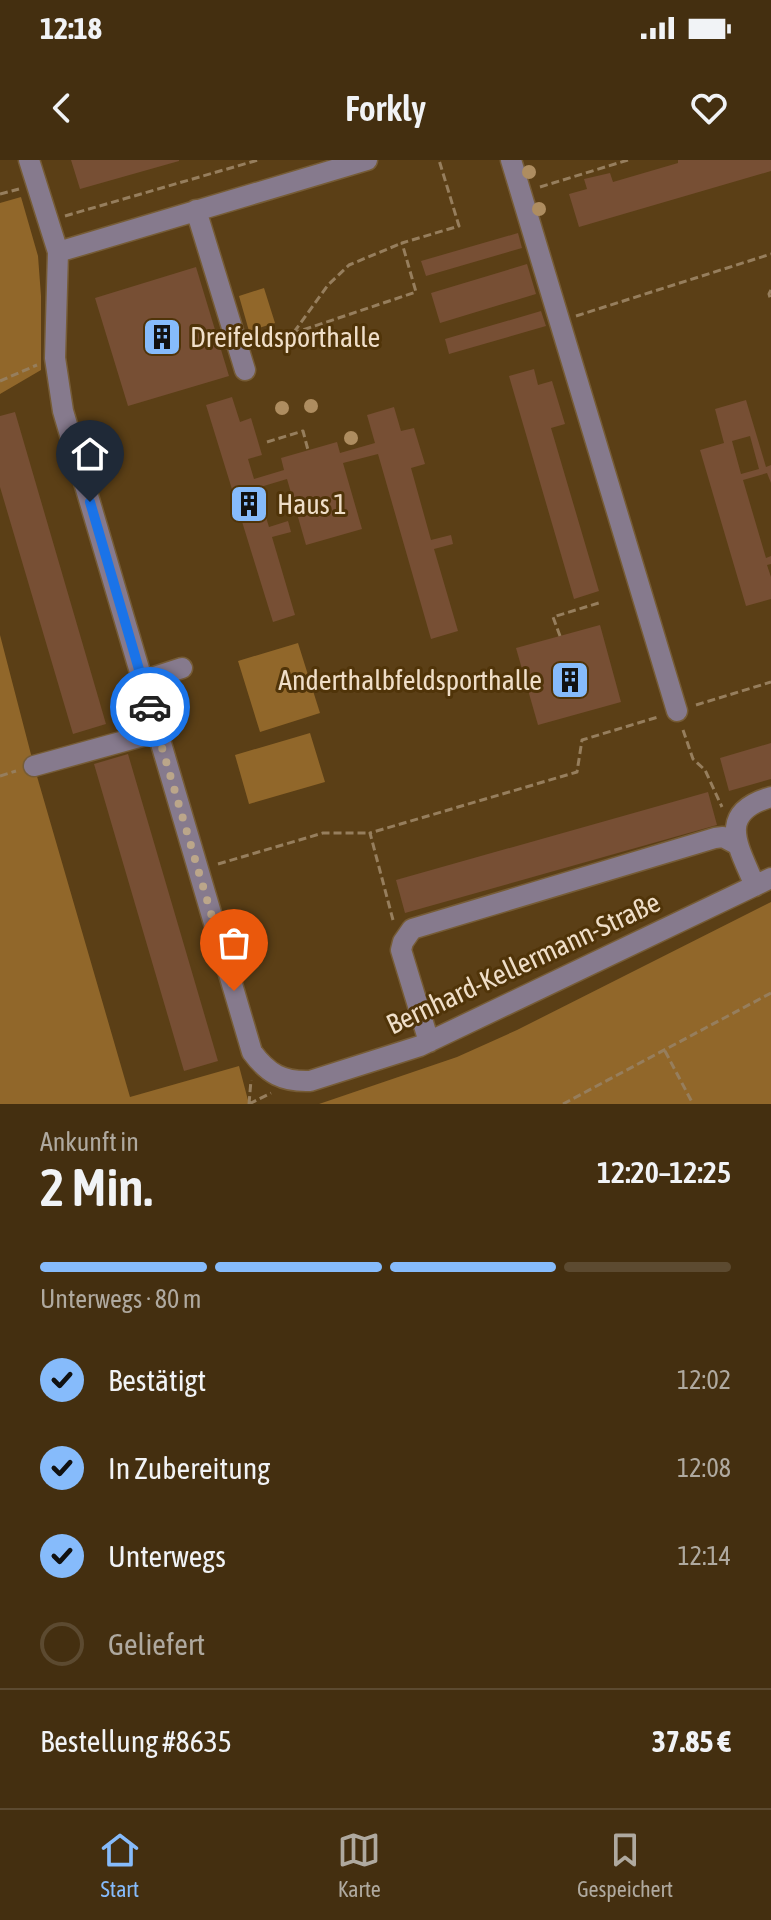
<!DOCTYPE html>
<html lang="de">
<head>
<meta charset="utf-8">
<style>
	body { margin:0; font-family:"Asap Condensed",sans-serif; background:#4e3b1e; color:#f1f3f6; height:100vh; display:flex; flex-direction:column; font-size:30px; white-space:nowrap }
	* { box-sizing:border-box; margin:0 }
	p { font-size:26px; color:#afa99f }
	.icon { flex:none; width:44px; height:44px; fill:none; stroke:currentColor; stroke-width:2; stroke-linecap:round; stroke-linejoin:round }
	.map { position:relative; height:944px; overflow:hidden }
	.drawer { display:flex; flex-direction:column; background:#442f10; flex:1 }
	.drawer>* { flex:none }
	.pin { position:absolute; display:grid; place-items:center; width:68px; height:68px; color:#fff; margin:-82px -34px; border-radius:50% 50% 50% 0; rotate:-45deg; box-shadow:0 0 8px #0007 }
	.pin .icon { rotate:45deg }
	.courier { position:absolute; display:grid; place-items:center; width:80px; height:80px; margin:-40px; border:6px solid #1a73e8; border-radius:50%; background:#fff; color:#222; box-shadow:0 2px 10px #0007 }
	.headline em { font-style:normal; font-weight:600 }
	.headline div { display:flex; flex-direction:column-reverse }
	.headline { display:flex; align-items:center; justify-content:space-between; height:136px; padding:0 40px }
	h1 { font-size:52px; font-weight:600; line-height:60px }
	.bar { display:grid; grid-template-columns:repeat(4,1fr); gap:12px 8px; align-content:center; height:96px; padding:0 40px }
	.bar i { height:10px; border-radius:6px; background:#5c4a30 }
	.bar .on { background:#86bbfb }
	.bar p { grid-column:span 4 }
	.line { display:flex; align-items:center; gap:20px; padding:0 40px; border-top:2px solid #5c4a30 }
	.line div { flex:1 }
	ol { padding:0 40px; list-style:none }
	li { display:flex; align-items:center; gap:24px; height:88px }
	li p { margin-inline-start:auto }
	li .icon { padding:8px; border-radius:50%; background:#86bbfb; color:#111; stroke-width:4 }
	li:last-child { color:#afa99f }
	li i { width:44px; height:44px; border:4px solid #5c4a30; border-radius:50% }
	.status { display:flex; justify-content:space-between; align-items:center; height:56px; padding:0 40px; background:#442f10; direction:ltr }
	.status svg { height:22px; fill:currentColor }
	header { display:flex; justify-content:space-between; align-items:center; height:104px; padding:0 40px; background:#442f10; font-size:36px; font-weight:600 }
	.tabs { display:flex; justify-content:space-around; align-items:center; height:112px; border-top:2px solid #5c4a30; background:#442f10; font-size:22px; color:#afa99f }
	.tabs a { display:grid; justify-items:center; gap:4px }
	.tabs .on { color:#86bbfb }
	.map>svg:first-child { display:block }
	.green { fill:#91672a }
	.building { fill:#774f34; fill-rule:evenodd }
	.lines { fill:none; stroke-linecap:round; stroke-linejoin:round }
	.minor-casing { stroke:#765c36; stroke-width:23 }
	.path { stroke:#967e5d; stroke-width:3; stroke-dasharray:8 4; stroke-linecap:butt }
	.minor { stroke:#867a8d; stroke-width:20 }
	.tree { fill:#ae8d60 }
	.done { stroke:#bba68a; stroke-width:8; stroke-dasharray:0 14.4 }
	.route { stroke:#1a73e8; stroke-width:10 }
	.labels { text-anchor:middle; stroke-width:6; stroke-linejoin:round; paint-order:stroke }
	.poi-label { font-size:28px; fill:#efdec8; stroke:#503409; text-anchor:start }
	.street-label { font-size:28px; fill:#efdec8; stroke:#503409 }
</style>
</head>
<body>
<div class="status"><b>12:18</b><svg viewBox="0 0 49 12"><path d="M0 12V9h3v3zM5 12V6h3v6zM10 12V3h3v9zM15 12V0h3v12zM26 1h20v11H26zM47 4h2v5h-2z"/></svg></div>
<header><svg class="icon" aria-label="back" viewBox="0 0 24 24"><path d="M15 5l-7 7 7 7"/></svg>Forkly<svg class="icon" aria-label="heart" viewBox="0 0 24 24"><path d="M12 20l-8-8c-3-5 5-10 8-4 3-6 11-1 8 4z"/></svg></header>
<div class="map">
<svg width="771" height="944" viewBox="0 0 771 944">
	<rect width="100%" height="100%" fill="#5b3f16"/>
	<path class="green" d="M21 37 38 96 41 136V210L0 234V43Z
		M264 128 275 163 249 171 239 136Z
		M0 475 34 606 130 937 239 906 249 944H0Z
		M298 483 320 553 260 572 238 501Z
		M310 573 325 622 249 644 235 595Z
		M771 742V944H319L457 897 517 870Z"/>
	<path class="building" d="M71 0H179V1L80 29Z
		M678 0H771V11L579 67 569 34 587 29 584 19 610 13 613 22 678 3Z
		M518 73 522 88 426 116 421 101Z
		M527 104 536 134 440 163 431 133Z
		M196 107 229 216 128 246 95 138Z
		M541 151 546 166 449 194 445 179Z
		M534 209 538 225 552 221 565 264 551 268 599 431 574 439 509 216Z
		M232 237 240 262 251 258 262 295 248 299 254 319 284 310 281 298 337 282 340 293 375 283 367 255 394 247 401 271 414 268 425 304 411 308 431 380 451 375 453 384 434 389 458 471 431 479 378 294 343 303 362 369 306 385 287 319 257 328 269 367 288 361 291 372 272 377 295 455 273 462 206 245Z
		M746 240 766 307 771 305V323L767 313 743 320 766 398 771 396V404L767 405 771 417V439L746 446 700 290 724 283 715 249ZM750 276 759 309 741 314 732 281Z
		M15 252 106 564 73 574 0 327V256Z
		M600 465 621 542 538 565 516 488Z
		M771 583V619L729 631 720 598Z
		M128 594 218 901 184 911 94 604Z
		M708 632 717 665 405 753 396 720Z"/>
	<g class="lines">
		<g class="minor-casing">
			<path id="minor" d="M29 0 58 92 55 198 63 251 252 892C268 914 283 922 310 921L420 886 771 718
				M511 0 677 551
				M196 50 245 210
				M58 92 367 0
				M142 521 182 508
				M34 606 157 572
				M755 726C739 687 715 653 771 637
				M429 882 401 790 403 782 412 769 715 678 723 677 738 685"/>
		</g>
		<path class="path" d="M540 27 628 0
			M0 34 19 29
			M65 56 258 0
			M771 130 769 134 771 141
			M576 156 771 94
			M294 172 328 125 349 105 402 83
			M258 185 416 132 402 83 459 66 439 0
			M0 221 37 205
			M267 282 303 271 308 290
			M560 476 553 457 602 442
			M696 545 771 522
			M683 570 693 599 705 610 722 647
			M0 616 16 611
			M218 704 323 673H370
			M393 760 370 673 577 612 582 580 658 557
			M665 891 693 944
			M249 944 251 920
			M249 944 271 933
			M563 944 771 833"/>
		<use href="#minor" class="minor"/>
	</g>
	<g class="tree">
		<circle cx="529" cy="12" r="7"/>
		<circle cx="539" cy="49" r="7"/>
		<circle cx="311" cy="246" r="7"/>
		<circle cx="282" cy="248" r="7"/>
		<circle cx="351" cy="278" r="7"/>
	</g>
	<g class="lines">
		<path class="done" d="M150 547 234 831"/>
		<path class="route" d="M90 342 150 547"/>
	</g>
	<defs>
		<g id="building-square" transform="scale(2)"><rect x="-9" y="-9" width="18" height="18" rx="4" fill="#86bbfb" stroke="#503409"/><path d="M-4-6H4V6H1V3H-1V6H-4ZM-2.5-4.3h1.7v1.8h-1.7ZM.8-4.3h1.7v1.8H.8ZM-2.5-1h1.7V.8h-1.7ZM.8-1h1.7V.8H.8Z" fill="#111"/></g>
	</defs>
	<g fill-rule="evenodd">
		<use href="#building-square" x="162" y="177"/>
		<use href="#building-square" x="249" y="344"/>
		<use href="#building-square" x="570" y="520"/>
	</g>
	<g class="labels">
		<g class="poi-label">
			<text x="190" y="187">Dreifeldsporthalle</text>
			<text x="277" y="354">Haus 1</text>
			<text x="542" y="530" text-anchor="end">Anderthalbfeldsporthalle</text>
		</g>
		<g class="street-label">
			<text transform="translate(523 803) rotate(-25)" y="10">Bernhard-Kellermann-Straße</text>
		</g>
	</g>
</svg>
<div class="pin" style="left:234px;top:831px;background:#ea580c"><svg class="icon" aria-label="bag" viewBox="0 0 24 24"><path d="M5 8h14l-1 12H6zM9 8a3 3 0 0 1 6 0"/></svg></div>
<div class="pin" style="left:90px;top:342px;background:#1f2937"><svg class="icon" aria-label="home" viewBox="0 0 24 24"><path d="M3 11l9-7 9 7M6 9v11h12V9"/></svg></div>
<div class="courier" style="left:150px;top:547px"><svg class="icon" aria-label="car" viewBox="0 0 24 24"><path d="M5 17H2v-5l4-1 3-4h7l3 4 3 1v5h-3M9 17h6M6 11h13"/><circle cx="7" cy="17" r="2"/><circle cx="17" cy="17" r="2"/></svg></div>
</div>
<section class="drawer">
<div class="headline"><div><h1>2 Min.</h1><p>Ankunft in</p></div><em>12:20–12:25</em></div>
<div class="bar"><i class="on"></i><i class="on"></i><i class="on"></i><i></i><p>Unterwegs · 80 m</p></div>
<ol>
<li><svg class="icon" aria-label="check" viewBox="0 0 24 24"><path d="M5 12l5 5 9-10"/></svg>Bestätigt<p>12:02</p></li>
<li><svg class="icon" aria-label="check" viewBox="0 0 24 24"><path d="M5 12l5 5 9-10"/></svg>In Zubereitung<p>12:08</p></li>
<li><svg class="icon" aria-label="check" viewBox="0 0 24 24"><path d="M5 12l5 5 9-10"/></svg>Unterwegs<p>12:14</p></li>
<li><i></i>Geliefert</li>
</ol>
<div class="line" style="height:104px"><div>Bestellung #8635</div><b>37.85 €</b></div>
</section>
<nav class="tabs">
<a class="on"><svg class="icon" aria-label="home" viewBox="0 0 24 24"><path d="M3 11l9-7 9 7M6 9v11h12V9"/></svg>Start</a>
<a><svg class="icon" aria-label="map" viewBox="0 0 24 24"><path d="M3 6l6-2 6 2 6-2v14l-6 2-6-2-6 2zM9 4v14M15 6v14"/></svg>Karte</a>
<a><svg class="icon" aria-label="saved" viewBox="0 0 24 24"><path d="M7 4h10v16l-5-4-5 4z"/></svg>Gespeichert</a>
</nav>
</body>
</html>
